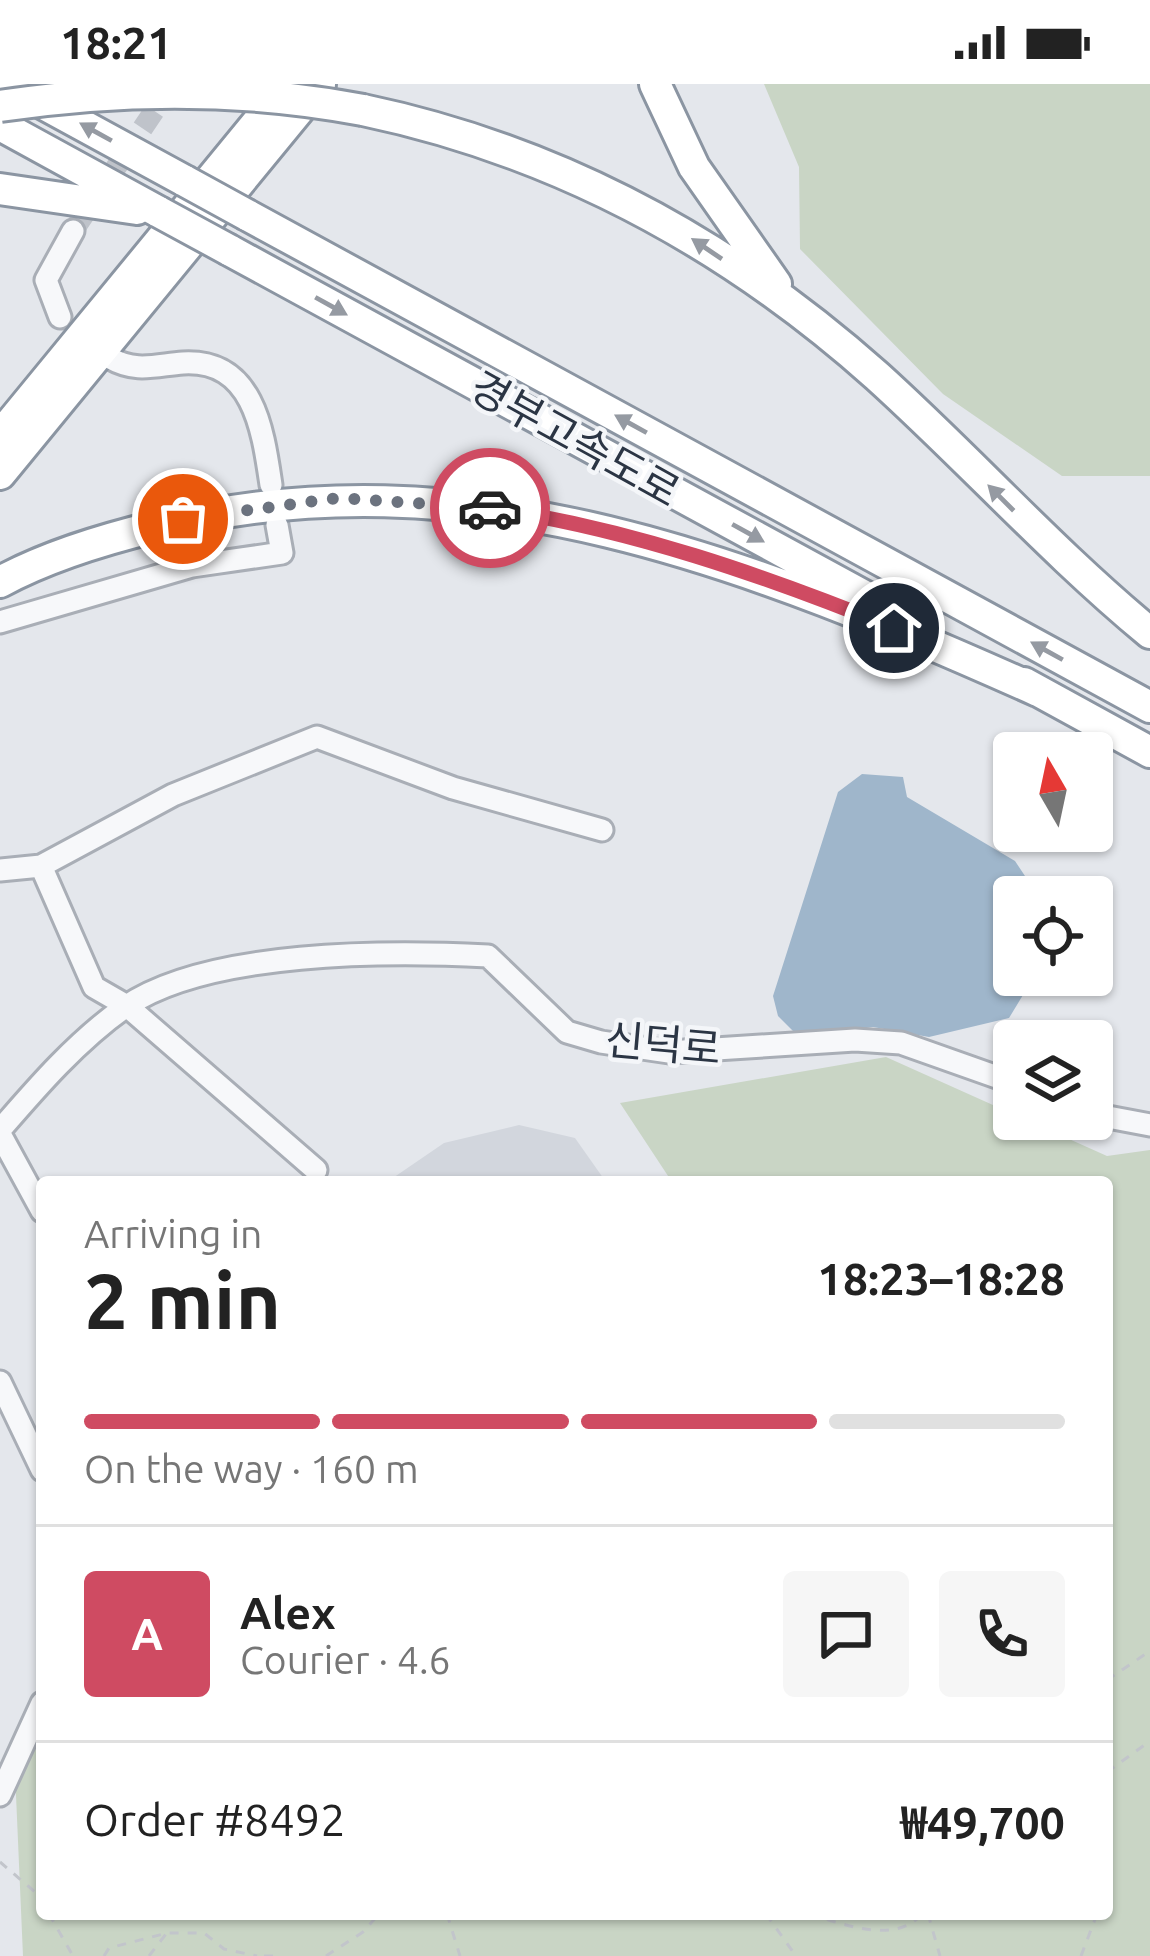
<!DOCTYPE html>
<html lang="en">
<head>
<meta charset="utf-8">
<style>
	body { margin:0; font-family:Ubuntu,"Noto Sans KR",sans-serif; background:#f6f6f6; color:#222; height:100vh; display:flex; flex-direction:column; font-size:45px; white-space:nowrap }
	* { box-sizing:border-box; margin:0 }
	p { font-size:39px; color:#767676 }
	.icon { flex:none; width:66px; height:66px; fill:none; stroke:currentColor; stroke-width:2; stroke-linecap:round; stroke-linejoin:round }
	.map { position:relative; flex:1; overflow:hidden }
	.details { position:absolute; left:36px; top:1092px; width:1077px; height:744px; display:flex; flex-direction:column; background:#fff; border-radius:12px; box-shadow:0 3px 9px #0004 }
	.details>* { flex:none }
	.needle { width:78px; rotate:351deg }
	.fabs { position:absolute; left:993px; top:648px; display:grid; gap:24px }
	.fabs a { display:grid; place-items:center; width:120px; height:120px; border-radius:12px; background:#fff; box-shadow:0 3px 9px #0004; font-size:60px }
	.pin { position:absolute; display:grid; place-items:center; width:102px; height:102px; color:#fff; margin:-51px; border:6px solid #fff; border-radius:50%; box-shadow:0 3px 12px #0007 }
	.courier { position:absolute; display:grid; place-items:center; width:120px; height:120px; margin:-60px; border:9px solid #cf4b62; border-radius:50%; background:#fff; color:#222; box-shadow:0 3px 15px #0007 }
	.summary em { font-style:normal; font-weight:700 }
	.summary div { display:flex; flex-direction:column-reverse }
	.summary { display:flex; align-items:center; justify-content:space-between; height:204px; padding:0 48px }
	h1 { font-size:78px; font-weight:700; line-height:90px }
	.bar { display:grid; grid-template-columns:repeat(4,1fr); gap:18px 12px; align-content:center; height:144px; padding:0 48px }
	.bar i { height:15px; border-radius:9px; background:#e0e0e0 }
	.bar .selected { background:#cf4b62 }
	.bar p { grid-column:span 4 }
	.line { display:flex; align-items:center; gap:30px; padding:0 48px; border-top:3px solid #e0e0e0 }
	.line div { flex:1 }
	.round { display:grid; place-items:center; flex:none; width:126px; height:126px; border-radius:12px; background:#f6f6f6 }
	.status { display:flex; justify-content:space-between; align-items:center; height:84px; padding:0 60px; background:#fff; direction:ltr }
	.status svg { height:33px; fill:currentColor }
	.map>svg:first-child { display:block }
	.built { fill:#d2d6dd }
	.green { fill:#c9d5c5 }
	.water { fill:#9fb6cb }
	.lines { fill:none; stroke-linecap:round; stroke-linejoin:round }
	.minor-tunnel { stroke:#bfc3ca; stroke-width:21; stroke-dasharray:21 10; stroke-linecap:butt }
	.minor-casing { stroke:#a9aeb6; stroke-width:27 }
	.highway-casing { stroke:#8b95a2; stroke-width:36 }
	.path { stroke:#c2c5cb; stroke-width:3; stroke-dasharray:9 9; stroke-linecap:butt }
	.minor { stroke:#f7f8fa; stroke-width:21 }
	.highway { stroke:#fff; stroke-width:30 }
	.highway-bridge-casing { stroke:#8b95a2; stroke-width:36; stroke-linecap:butt }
	.highway-bridge { stroke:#fff; stroke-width:30 }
	.oneway { fill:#959aa2 }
	.done { stroke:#6c737f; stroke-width:12; stroke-dasharray:0 21.6 }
	.route { stroke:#cf4b62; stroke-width:15 }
	.labels { text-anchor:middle; stroke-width:9; stroke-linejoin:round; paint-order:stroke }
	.street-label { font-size:42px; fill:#2b3544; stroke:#f4f6f9 }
</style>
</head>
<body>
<div class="status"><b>18:21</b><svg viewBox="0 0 49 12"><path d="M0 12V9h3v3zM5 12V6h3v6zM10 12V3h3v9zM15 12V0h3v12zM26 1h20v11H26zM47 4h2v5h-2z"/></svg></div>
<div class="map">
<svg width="1150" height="1872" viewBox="0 0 1150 1872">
	<rect width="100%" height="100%" fill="#e4e7ec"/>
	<path class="built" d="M519 1041 575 1054 606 1098H387L444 1059Z"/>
	<path class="green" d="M764 0H1150V392H1062L943 310 800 165 799 83Z
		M886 973 1107 1072 1150 1066V1872H23L14 1665 42 1638V1830H1107V1098H672L620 1019Z"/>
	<path class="water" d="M862 690 903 693 907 713 1015 777 1039 813H1014V891L1057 892 1032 896 1009 934 929 953 873 943 800 954 778 932 773 912 838 708Z"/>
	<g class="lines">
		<path class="minor-tunnel" d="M73 147 163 14"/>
		<g class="minor-casing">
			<path id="minor" d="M60 233 46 196 73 147
				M110 274C136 289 156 281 183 279 254 275 263 347 271 401
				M0 538 192 482 282 469 277 441
				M41 782 94 903 127 922 316 1086
				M0 786 41 782 173 711 317 653 453 704 602 746
				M1092 1030 1150 1041
				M0 1046C38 1002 77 957 125 923 208 866 389 867 488 872L567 948 601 958 669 968 855 956 901 959 1014 999
				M0 1050 42 1127
				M0 1298 42 1386
				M0 1711 42 1619"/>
		</g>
		<g class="highway-casing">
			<path id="highway" d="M7 0 185 97
				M655 0 694 83 776 200
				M363 26C558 67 729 160 877 292 970 376 1053 469 1150 549
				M0 41 159 128
				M0 105 137 125
				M247 131 1150 623
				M229 166 877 519
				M0 352 289 0
				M0 390 320 0
				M0 498C48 472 101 456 154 443 467 363 756 481 1038 607
				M1024 599 1150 668"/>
		</g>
		<path class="path" d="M1107 1596 1150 1567
			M1107 1688 1150 1657
			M0 1778 42 1814
			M49 1830 73 1872
			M447 1830 460 1872
			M766 1830 796 1872
			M810 1830C842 1840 896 1861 922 1830
			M928 1830 940 1872
			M104 1872 109 1864 167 1849H204L224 1865 257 1872
			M149 1872 166 1850
			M264 1872H280
			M326 1872 363 1848 379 1830
			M1081 1872 1097 1830"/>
		<use href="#minor" class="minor"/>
		<use href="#highway" class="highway"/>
		<g class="highway-bridge-casing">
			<path id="highway-bridge" d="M0 22C121 4 242 3 363 26
				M185 97 247 131
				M159 128 229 166"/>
		</g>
		<use href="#highway-bridge" class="highway-bridge"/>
	</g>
	<defs><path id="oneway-solid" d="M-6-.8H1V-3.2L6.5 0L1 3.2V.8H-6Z" transform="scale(3)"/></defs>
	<g class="oneway">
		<use href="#oneway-solid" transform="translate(96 48) rotate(-151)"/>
		<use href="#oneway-solid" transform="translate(707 165) rotate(-146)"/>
		<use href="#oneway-solid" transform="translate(331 222) rotate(29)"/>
		<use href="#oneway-solid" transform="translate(631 340) rotate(-151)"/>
		<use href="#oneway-solid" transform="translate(1001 414) rotate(-135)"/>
		<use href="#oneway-solid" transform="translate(748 449) rotate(29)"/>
		<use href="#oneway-solid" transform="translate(1047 567) rotate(-151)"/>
	</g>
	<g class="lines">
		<path class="done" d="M183 435 338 414 490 424"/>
		<path class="route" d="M490 424C631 445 763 491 894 544"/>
	</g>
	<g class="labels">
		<g class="street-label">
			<text transform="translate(575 355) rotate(29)" y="15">경부고속도로</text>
			<text transform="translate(663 960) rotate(5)" y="15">신덕로</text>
		</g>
	</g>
</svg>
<div class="fabs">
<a><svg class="needle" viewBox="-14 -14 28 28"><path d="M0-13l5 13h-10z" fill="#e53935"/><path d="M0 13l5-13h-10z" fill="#767676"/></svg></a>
<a><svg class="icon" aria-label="locate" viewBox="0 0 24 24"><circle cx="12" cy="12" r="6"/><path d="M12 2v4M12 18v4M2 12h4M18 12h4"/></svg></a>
<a><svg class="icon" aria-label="layers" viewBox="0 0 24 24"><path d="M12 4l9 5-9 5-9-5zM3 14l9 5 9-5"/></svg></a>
</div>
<div class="pin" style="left:183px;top:435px;background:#ea580c"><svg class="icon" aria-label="bag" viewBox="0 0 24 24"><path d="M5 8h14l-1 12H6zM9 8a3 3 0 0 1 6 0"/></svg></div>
<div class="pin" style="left:894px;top:544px;background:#1f2937"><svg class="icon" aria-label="home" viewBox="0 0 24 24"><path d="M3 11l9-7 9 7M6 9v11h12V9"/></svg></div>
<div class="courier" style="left:490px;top:424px"><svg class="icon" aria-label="car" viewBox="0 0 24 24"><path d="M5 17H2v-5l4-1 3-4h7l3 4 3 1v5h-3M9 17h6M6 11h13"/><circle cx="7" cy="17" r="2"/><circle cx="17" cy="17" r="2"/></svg></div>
<section class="details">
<div class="summary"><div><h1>2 min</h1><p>Arriving in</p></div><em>18:23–18:28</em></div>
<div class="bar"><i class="selected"></i><i class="selected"></i><i class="selected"></i><i></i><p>On the way · 160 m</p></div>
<div class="line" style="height:216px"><b class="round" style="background:#cf4b62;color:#fff">A</b><div><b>Alex</b><p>Courier · 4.6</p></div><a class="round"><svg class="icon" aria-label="chat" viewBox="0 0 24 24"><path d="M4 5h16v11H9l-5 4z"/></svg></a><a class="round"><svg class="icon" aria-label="phone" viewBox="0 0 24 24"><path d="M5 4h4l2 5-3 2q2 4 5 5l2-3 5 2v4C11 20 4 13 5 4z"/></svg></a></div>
<div class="line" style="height:156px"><div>Order #8492</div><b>₩49,700</b></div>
</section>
</div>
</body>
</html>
